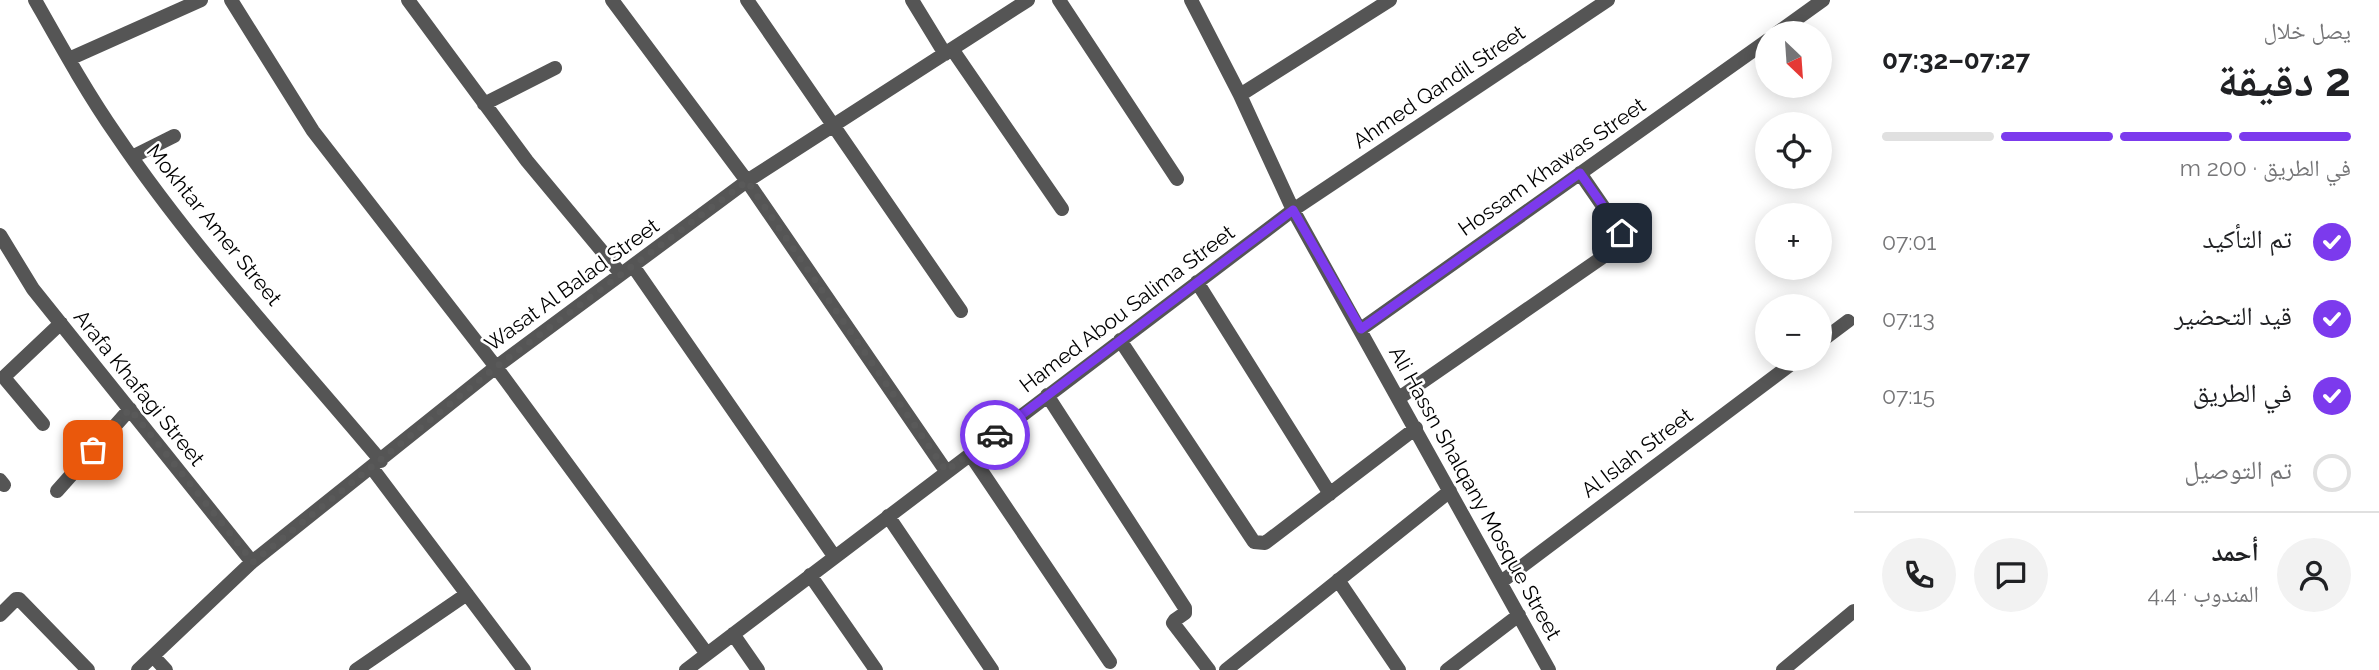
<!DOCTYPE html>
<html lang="ar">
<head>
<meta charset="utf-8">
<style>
	body { margin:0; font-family:Raleway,"Noto Naskh Arabic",sans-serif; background:#f2f2f2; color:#202124; direction:rtl; height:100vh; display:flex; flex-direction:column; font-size:26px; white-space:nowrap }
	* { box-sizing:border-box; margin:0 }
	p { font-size:23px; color:#757577 }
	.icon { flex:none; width:38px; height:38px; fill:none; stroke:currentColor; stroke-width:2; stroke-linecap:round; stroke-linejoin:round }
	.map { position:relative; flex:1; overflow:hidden; direction:ltr }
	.drawer { display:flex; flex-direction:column; background:#fff; width:525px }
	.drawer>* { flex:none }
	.needle { width:46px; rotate:155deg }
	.tools { position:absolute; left:1755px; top:21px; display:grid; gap:14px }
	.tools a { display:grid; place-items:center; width:77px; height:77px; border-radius:50%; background:#fff; box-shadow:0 4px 18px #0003; font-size:35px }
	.pin { position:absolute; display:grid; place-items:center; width:60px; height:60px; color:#fff; margin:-30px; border-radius:14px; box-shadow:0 4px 10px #0006 }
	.courier { position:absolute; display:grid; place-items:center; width:70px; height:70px; margin:-35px; border:5px solid #7c3aed; border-radius:50%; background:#fff; color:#222; box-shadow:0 2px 9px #0007 }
	.head em { font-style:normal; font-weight:700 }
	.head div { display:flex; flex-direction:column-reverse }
	.head { display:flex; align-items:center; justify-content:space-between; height:119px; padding:0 28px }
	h1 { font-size:46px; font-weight:700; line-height:52px }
	.bar { display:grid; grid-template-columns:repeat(4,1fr); gap:10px 7px; align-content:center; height:84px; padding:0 28px }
	.bar i { height:9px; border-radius:5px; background:#e0e0e0 }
	.bar .current { background:#7c3aed }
	.bar p { grid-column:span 4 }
	.line { display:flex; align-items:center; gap:18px; padding:0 28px; border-top:2px solid #e0e0e0 }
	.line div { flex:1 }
	.round { display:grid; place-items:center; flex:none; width:74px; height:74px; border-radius:37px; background:#f2f2f2 }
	ol { padding:0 28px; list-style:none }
	li { display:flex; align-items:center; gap:21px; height:77px }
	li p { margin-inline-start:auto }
	li .icon { padding:7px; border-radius:50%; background:#7c3aed; color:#fff; stroke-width:4 }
	li:last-child { color:#757577 }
	li i { width:38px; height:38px; border:4px solid #e0e0e0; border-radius:50% }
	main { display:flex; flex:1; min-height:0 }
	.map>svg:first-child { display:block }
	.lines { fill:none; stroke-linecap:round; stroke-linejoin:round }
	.minor { stroke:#555; stroke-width:14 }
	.done { stroke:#595959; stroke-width:7; stroke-dasharray:0 12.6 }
	.route { stroke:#7c3aed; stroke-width:9 }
	.labels { text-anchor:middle; stroke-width:5; stroke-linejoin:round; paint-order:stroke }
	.street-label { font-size:21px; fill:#000; stroke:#fff }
</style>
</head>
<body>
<main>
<section class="drawer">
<div class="head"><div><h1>2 دقيقة</h1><p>يصل خلال</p></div><em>07:27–07:32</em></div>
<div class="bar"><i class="current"></i><i class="current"></i><i class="current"></i><i></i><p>في الطريق · 200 m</p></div>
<ol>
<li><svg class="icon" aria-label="check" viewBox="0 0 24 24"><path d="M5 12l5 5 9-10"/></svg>تم التأكيد<p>07:01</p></li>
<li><svg class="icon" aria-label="check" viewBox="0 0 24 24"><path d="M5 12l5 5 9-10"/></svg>قيد التحضير<p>07:13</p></li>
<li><svg class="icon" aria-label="check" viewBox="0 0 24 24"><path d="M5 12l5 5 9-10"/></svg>في الطريق<p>07:15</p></li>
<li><i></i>تم التوصيل</li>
</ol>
<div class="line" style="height:126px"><a class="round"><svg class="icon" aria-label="person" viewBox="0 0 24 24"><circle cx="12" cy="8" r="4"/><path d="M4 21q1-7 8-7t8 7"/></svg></a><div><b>أحمد</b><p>المندوب · 4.4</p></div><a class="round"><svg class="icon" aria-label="chat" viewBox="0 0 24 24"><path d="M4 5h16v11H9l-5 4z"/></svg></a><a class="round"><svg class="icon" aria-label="phone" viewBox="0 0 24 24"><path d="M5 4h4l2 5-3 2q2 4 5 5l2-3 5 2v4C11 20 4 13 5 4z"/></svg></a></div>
</section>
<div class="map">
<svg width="1854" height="670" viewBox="0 0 1854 670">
	<rect width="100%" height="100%" fill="#fff"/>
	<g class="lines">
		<path class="minor" d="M35 0C61 46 87 93 117 136 195 251 292 355 381 461
			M231 0 313 131 496 367 707 654
			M408 0 527 161 621 274
			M612 0 747 181 946 471
			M747 0 961 311
			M912 0 945 54
			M1059 0 1177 179
			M1191 0 1240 95 1293 210 1549 670
			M1777 33 1823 0
			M952 49 1062 209
			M69 59 201 0
			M1240 95 1390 0
			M484 104 555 68
			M132 157 174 136
			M0 235 33 289 252 562
			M633 266 834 556
			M1197 282 1330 494
			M1361 329 1768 40
			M1120 340 1254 542 1265 543 1416 428
			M1820 342 1848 321
			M1047 395 1185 608V613L1175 620 1173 623 1209 670
			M1399 398 1623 243 1625 238 1622 234 1580 173
			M43 424 6 380 5 376 61 323
			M970 454 1110 662
			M372 468 524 670
			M0 480 4 485
			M57 491 130 409
			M888 516 992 670
			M810 575 876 670
			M1338 580 1399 670
			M1501 582 1798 359
			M0 615 16 599H19L88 670
			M733 634 758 670
			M153 656 166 670
			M138 670 252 562 496 367 747 181 1028 0
			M356 670 467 594
			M686 670 1293 210 1608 0
			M1226 670 1450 491
			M1447 670 1519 615
			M1783 670 1854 611"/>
	</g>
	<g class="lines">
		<path class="done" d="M93 450 130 409 253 562 496 367 747 181 946 471 995 435"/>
		<path class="route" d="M995 435 1293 210 1361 329 1580 173 1622 233"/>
	</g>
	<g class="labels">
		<g class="street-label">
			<text transform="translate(1439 87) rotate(-34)" y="7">Ahmed Qandil Street</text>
			<text transform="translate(1552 167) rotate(-35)" y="7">Hossam Khawas Street</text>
			<text transform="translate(214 225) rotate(51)" y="7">Mokhtar Amer Street</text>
			<text transform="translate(572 285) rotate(-36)" y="7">Wasat Al Balad Street</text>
			<text transform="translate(1127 309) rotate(-37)" y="7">Hamed Abou Salima Street</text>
			<text transform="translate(139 388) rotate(51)" y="7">Arafa Khafagi Street</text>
			<text transform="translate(1637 453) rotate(-37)" y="7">Al Islah Street</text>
			<text transform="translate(1475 493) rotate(61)" y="7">Ali Hassn Shalqany Mosque Street</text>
		</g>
	</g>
</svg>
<div class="tools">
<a><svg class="needle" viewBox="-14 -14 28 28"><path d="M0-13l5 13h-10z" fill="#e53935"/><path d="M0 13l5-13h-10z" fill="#757577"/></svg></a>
<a><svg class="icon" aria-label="locate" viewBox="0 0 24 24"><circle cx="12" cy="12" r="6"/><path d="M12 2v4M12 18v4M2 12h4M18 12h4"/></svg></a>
<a>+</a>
<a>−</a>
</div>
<div class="pin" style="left:93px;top:450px;background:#ea580c"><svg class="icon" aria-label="bag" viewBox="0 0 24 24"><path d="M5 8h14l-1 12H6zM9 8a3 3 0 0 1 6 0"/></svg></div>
<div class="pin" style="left:1622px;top:233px;background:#1f2937"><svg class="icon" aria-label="home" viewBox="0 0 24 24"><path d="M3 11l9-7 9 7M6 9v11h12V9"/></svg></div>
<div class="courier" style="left:995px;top:435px"><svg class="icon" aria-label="car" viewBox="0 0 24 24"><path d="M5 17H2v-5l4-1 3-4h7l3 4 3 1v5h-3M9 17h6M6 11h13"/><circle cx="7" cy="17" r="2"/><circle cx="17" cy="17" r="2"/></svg></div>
</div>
</main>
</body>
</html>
